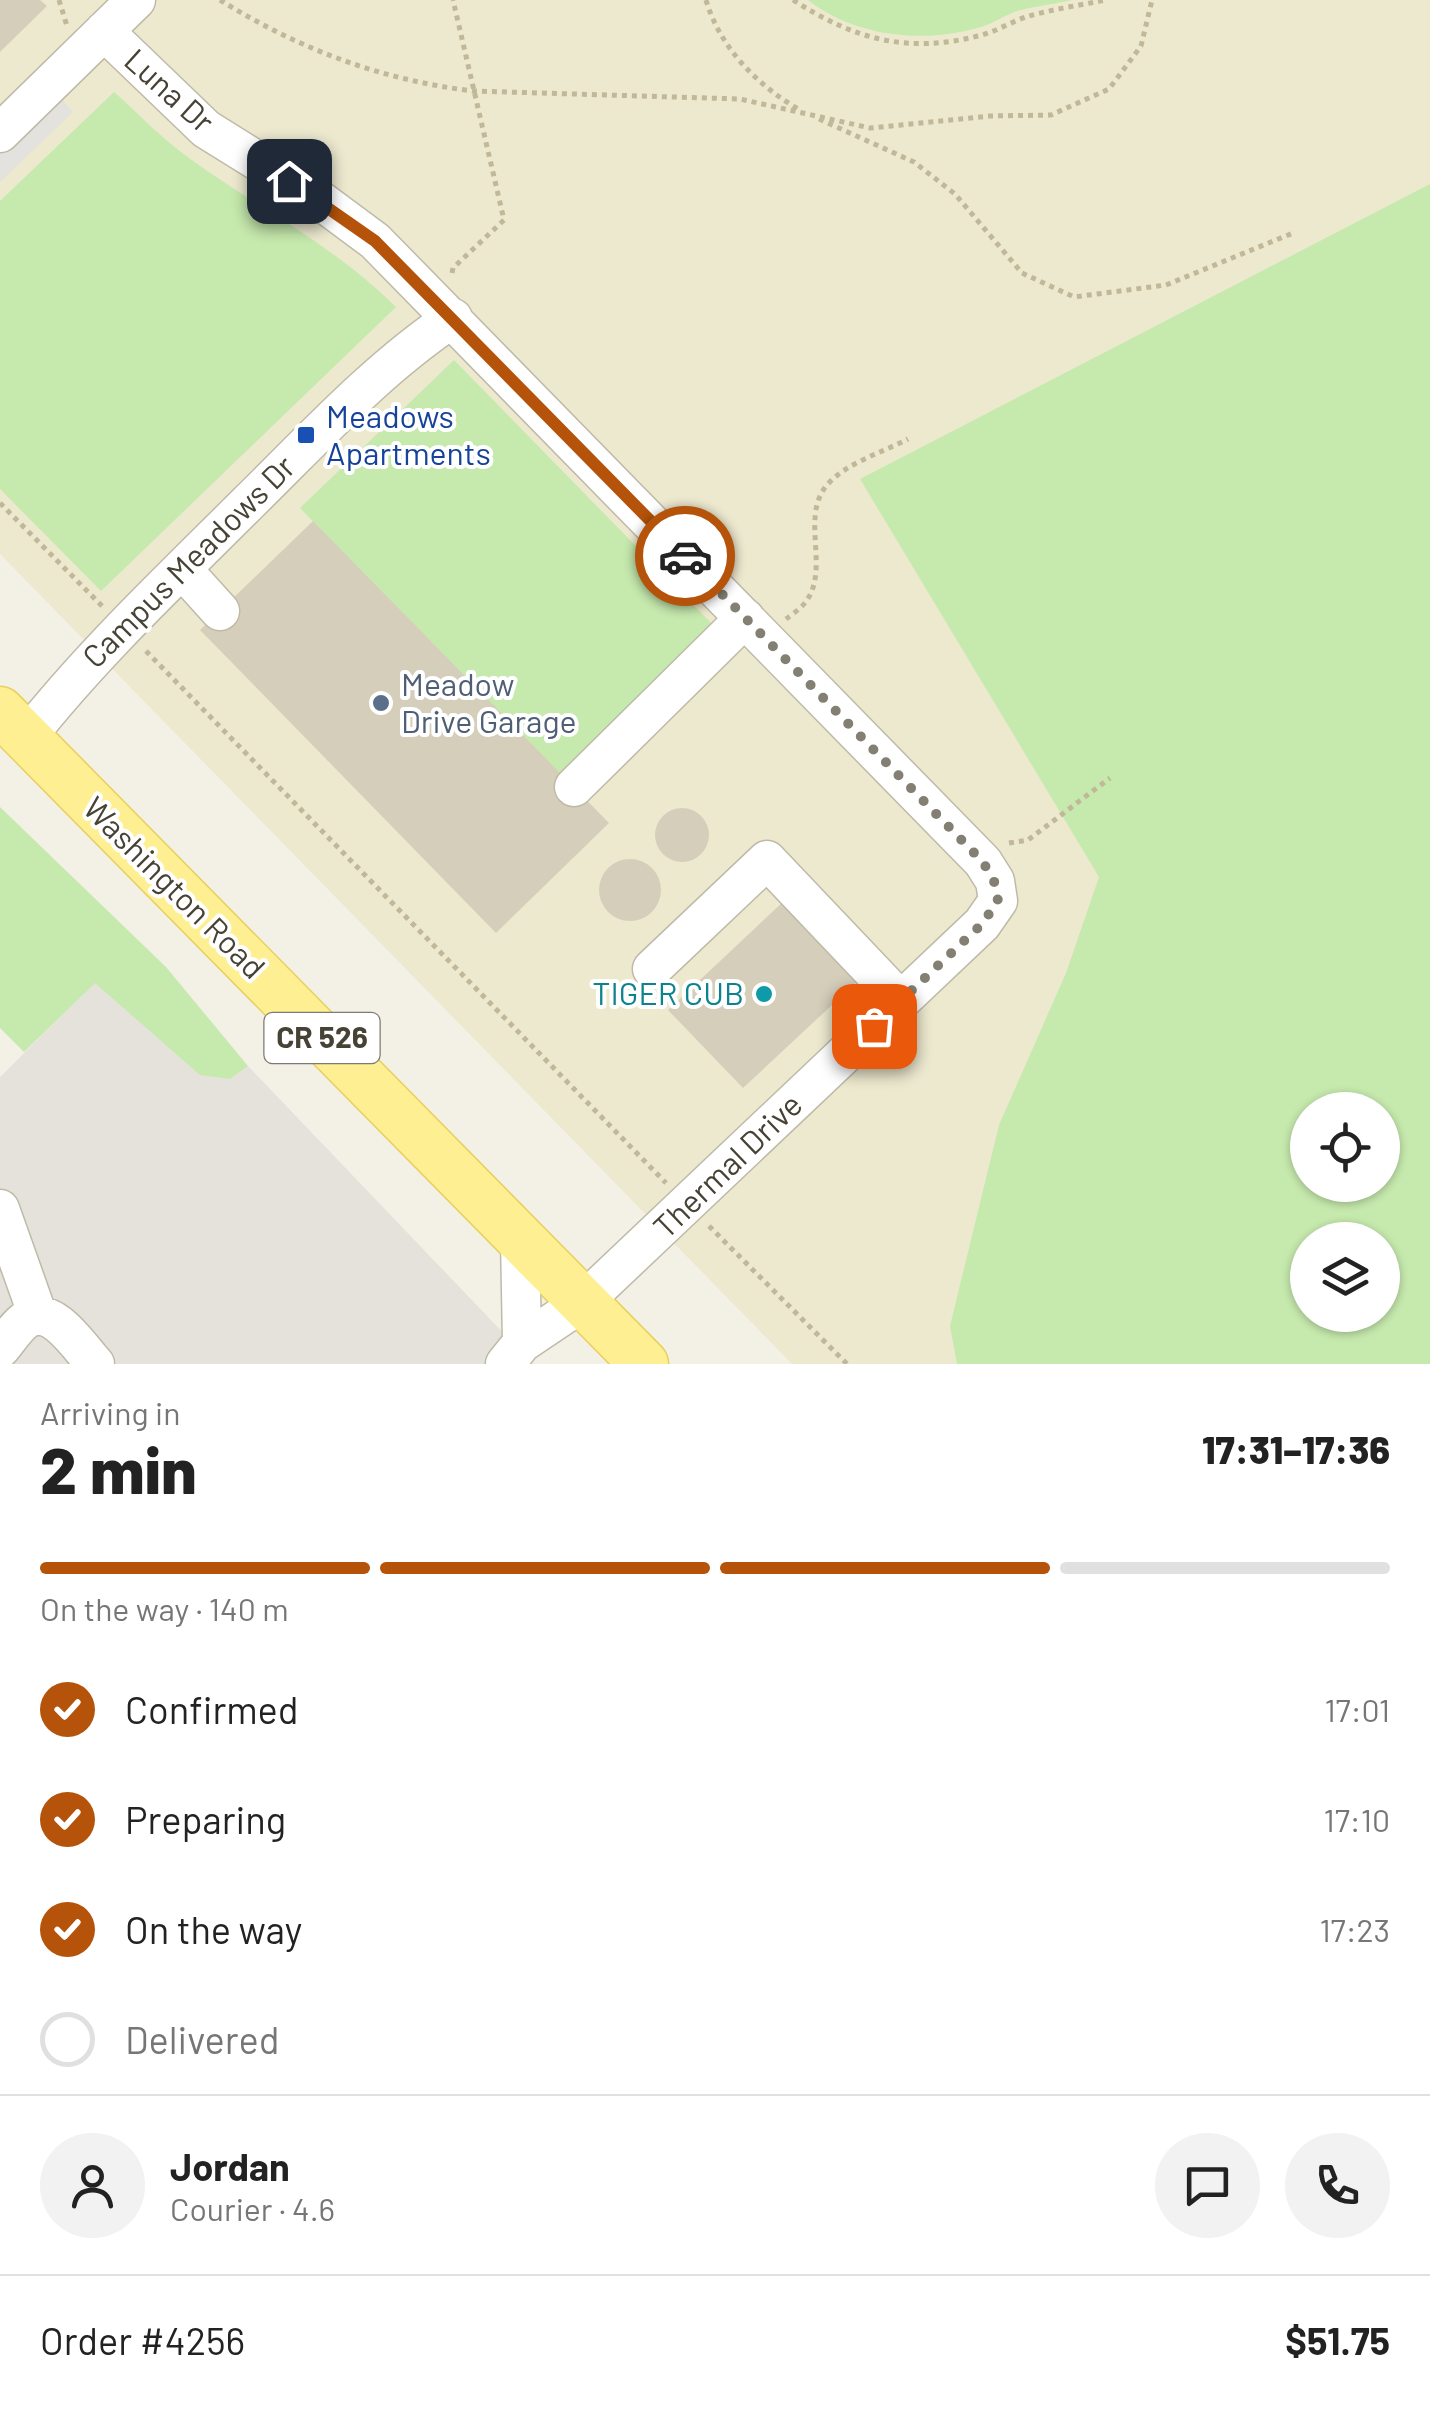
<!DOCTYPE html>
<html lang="en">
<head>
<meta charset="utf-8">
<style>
	body { margin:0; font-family:Barlow,sans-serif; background:#f2f2f2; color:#222; height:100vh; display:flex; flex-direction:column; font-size:38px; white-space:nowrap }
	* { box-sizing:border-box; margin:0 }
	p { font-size:32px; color:#767676 }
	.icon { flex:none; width:55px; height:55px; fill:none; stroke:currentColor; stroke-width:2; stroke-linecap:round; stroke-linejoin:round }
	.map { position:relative; height:1364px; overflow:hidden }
	.side { display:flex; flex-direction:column; background:#fff; flex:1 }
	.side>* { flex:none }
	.fabs { position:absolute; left:1290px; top:1092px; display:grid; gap:20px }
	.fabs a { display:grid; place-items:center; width:110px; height:110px; border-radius:50%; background:#fff; box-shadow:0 2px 8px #0004; font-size:50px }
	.pin { position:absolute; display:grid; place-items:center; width:85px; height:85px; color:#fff; margin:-42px; border-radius:20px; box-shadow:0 5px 15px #0006 }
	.courier { position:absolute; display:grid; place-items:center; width:100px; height:100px; margin:-50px; border:8px solid #b45309; border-radius:50%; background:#fff; color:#222; box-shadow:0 2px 12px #0007 }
	.overview em { font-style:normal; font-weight:800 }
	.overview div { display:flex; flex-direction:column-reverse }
	.overview { display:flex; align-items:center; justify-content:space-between; height:170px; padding:0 40px }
	h1 { font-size:65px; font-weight:800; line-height:75px }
	.bar { display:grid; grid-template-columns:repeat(4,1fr); gap:15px 10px; align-content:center; height:120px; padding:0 40px }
	.bar i { height:12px; border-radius:8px; background:#e0e0e0 }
	.bar .selected { background:#b45309 }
	.bar p { grid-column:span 4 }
	.line { display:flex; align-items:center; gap:25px; padding:0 40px; border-top:2px solid #e0e0e0 }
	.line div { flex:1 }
	.round { display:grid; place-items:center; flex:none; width:105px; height:105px; border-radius:52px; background:#f2f2f2 }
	ol { padding:0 40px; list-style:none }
	li { display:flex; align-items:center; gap:30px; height:110px }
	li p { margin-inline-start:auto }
	li .icon { padding:10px; border-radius:50%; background:#b45309; color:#fff; stroke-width:4 }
	li:last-child { color:#767676 }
	li i { width:55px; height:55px; border:5px solid #e0e0e0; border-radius:50% }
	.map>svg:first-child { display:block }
	.industrial { fill:#e5e2db }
	.education { fill:#ede9cf; fill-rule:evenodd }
	.green { fill:#c6e9ad; fill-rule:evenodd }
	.parking { fill:#e4e2de }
	.building { fill:#d5cebb }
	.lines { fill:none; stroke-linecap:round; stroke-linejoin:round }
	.minor-casing { stroke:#bfbaa8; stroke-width:41 }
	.major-casing { stroke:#e7d060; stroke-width:51 }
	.path { stroke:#c1b899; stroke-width:5; stroke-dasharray:5 5; stroke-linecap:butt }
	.minor { stroke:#fff; stroke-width:38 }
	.major { stroke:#ffef93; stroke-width:48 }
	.done { stroke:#837f73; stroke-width:10; stroke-dasharray:0 18 }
	.route { stroke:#b45309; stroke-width:12 }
	.transit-dot { fill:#1a4fb4; stroke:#fff; stroke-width:4 }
	.service-dot { fill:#5c6f8a; stroke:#fff; stroke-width:4 }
	.culture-dot { fill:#0f9aa8; stroke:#fff; stroke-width:4 }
	.labels { text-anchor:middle; stroke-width:8; stroke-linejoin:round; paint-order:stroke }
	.shield { fill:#fff; stroke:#7e7b72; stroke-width:2.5 }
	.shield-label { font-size:30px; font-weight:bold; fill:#464235 }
	.street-label { font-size:32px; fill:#464235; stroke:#fff }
	.transit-label { font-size:32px; fill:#164399; stroke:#fff; text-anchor:start }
	.service-label { font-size:32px; fill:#4e5e75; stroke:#fff; text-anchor:start }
	.culture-label { font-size:32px; fill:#0d838f; stroke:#fff; text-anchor:end }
</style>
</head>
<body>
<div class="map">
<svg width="1430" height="1364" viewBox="0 0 1430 1364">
	<rect width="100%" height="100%" fill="#f3f1e6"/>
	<path class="industrial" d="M95 982 200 1074 230 1079 248 1066 533 1364H0V1077Z"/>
	<path class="education" d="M0 0H1430V1364H792L0 554ZM1308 1110H1382V1185H1308ZM1308 1240H1382V1315H1308Z"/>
	<path class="green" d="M808 0H1072C1054 4 1035 6 1017 11 1005 15 994 23 981 27 924 44 855 37 808 0Z
		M114 92C139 114 162 139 189 158 261 210 331 243 396 307L101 591 0 489V201Z
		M1430 184V1364H957L950 1326 999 1125 1066 973 1099 877 860 479ZM1308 1110H1382V1185H1308ZM1308 1240H1382V1315H1308Z
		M454 360 714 626 562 776 300 508Z
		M0 807 166 967 248 1066 230 1079 200 1075 95 983 24 1052 0 1028Z"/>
	<path class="parking" d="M58 95 73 112 0 182V152Z"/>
	<path class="building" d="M0 0H40L47 6 0 52Z
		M313 521 609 823 496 933 200 630Z
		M655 835a27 27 0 1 1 54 0a27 27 0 1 1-54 0Z
		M599 890a31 31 0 1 1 62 0a31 31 0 1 1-62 0Z
		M786 899 861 978 743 1088 668 1010Z"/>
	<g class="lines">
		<g class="minor-casing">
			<path id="minor" d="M104 31 206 129 317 198 375 241 983 862 995 881 998 901 982 924 583 1302 522 1343 505 1364
				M0 133 136 0
				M182 569 220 611
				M26 738C94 652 173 578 250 501 314 438 378 368 453 318
				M574 787 745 618
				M652 969 767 860 901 1001
				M0 1209 38 1316
				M520 1238 522 1343
				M0 1349C8 1340 17 1325 27 1319 53 1304 80 1348 95 1364"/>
		</g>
		<g class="major-casing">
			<path id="major" d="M0 711 644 1364"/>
		</g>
		<path class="path" d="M59 0 67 26
			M220 0C299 49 381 80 473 91L740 99 870 128 990 116 1051 115 1109 89 1141 46 1152 0
			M706 0C720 48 758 86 800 110
			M793 0C854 39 906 54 978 36 996 32 1012 21 1029 16 1054 9 1081 5 1106 0
			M819 119 914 162 955 194 1022 273 1074 297 1166 285 1293 233
			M452 273 453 268 504 220 453 0
			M0 503 103 607
			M786 619C791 615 799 610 804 604 832 571 799 518 827 485 846 463 883 452 908 439
			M146 651 666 1183
			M1009 843 1028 840 1110 778
			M709 1226 847 1364"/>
		<use href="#minor" class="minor"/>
		<use href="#major" class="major"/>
	</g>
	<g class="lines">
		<path class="done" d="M685 556 983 862 994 881 998 901 982 924 874 1026"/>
		<path class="route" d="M289 181 375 241 685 556"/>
	</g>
	<rect class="transit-dot" x="296" y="425" width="20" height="20" rx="5"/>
	<circle class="service-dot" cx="381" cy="703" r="10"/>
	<circle class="culture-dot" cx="764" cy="994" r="10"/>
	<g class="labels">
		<rect class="shield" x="264.5" y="1013" width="115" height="50" rx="8"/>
		<g class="shield-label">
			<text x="322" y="1048">CR 526</text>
		</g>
		<g class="street-label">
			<text transform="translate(169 91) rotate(42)" y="11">Luna Dr</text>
			<text transform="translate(189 562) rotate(-45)" y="11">Campus Meadows Dr</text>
			<text transform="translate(174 888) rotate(45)" y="11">Washington Road</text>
			<text transform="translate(728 1166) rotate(-44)" y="11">Thermal Drive</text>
		</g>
		<g class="transit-label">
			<text x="326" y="428">Meadows<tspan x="326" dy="37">Apartments</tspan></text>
		</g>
		<g class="service-label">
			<text x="401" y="696">Meadow<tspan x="401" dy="37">Drive Garage</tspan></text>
		</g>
		<g class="culture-label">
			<text x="744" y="1005">TIGER CUB</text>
		</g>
	</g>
</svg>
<div class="fabs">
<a><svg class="icon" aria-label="locate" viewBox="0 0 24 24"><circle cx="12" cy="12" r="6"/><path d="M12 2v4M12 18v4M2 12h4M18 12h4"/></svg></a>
<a><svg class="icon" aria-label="layers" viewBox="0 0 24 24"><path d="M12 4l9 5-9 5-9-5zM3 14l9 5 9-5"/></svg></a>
</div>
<div class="pin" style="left:874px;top:1026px;background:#ea580c"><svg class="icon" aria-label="bag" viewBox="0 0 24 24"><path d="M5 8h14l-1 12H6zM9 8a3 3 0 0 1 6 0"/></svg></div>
<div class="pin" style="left:289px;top:181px;background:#1f2937"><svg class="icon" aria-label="home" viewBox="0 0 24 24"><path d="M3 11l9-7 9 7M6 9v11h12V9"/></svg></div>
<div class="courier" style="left:685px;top:556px"><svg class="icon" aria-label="car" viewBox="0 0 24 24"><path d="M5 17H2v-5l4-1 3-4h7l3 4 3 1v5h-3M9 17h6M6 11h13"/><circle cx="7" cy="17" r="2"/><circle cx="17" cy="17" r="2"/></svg></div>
</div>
<section class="side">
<div class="overview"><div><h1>2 min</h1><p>Arriving in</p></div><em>17:31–17:36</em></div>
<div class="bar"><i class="selected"></i><i class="selected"></i><i class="selected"></i><i></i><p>On the way · 140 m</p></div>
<ol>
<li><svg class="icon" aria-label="check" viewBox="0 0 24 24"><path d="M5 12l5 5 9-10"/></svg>Confirmed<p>17:01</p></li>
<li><svg class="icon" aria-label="check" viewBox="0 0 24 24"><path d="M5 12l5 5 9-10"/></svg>Preparing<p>17:10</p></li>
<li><svg class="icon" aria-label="check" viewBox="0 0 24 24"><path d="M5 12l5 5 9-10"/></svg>On the way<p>17:23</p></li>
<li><i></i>Delivered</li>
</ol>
<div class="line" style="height:180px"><a class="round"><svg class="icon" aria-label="person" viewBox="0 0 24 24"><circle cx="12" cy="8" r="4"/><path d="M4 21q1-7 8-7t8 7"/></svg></a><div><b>Jordan</b><p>Courier · 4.6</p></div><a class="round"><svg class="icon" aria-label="chat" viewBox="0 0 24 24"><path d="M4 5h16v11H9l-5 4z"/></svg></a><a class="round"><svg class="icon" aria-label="phone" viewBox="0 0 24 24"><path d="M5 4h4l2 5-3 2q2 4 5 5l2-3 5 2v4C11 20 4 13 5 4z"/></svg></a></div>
<div class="line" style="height:130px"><div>Order #4256</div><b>$51.75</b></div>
</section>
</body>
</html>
